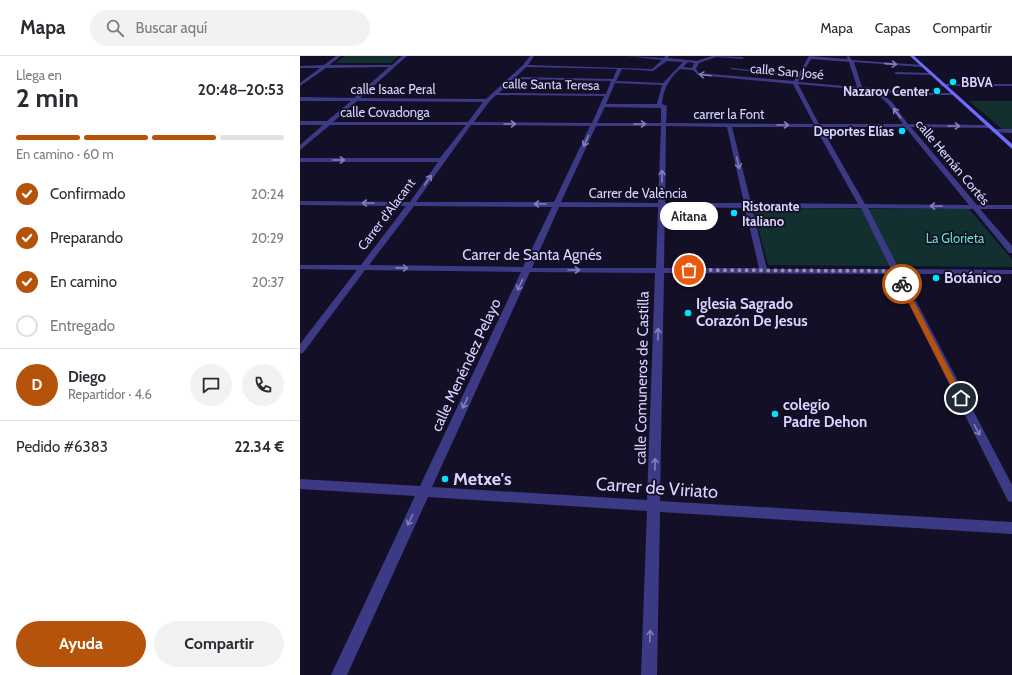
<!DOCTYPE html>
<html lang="es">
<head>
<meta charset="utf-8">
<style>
	body { margin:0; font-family:Cabin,sans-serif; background:#f2f2f3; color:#2b2b33; height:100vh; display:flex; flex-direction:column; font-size:15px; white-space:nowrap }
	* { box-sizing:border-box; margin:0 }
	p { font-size:13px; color:#7c7c81 }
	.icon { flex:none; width:22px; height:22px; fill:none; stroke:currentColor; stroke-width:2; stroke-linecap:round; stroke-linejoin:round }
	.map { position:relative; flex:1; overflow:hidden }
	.sheet { display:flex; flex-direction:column; background:#fff; width:300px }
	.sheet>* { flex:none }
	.pin { position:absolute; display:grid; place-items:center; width:34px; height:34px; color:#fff; margin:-17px; border:2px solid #fff; border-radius:50%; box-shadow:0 1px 4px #0007 }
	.courier { position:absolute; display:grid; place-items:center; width:40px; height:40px; margin:-20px; border:3px solid #b45309; border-radius:50%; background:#fff; color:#222; box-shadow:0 1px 5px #0007 }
	.bubble { position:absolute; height:28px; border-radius:14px; background:#fff; box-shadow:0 4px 16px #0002; font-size:13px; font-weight:700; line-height:28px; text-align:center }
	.overview em { font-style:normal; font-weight:700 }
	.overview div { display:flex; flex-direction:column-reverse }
	.overview { display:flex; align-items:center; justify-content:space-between; height:68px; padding:0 16px }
	h1 { font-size:26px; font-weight:700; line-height:30px }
	.bar { display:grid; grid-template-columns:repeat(4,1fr); gap:6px 4px; align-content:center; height:48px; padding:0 16px }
	.bar i { height:5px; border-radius:3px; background:#e1e1e2 }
	.bar .active { background:#b45309 }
	.bar p { grid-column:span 4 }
	.line { display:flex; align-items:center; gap:10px; padding:0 16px; border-top:1px solid #e1e1e2 }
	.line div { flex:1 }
	.round { display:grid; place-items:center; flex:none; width:42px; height:42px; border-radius:21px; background:#f2f2f3 }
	ol { padding:0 16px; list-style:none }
	li { display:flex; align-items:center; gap:12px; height:44px }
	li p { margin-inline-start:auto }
	li .icon { padding:4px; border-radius:50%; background:#b45309; color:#fff; stroke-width:4 }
	li:last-child { color:#7c7c81 }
	li i { width:22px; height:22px; border:2px solid #e1e1e2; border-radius:50% }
	.button { display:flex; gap:8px; margin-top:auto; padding:8px 16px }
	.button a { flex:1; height:46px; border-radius:24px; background:#b45309; color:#fff; font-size:16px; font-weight:700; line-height:46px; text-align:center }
	.button a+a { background:#f2f2f3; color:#2b2b33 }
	header { display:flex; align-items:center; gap:24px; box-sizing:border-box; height:56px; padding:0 20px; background:#fff; border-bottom:1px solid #e1e1e2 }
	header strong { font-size:19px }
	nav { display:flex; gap:22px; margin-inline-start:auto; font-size:14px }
	.search { width:280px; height:36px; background:#f2f2f3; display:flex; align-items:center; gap:10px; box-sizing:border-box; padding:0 14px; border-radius:22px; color:#7c7c81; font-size:15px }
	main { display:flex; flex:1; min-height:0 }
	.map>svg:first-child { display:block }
	.green { fill:#12302f }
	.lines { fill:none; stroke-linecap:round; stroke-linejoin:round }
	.street { fill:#3d3a85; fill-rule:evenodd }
	.secondary { fill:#6f6bff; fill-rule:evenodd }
	.oneway { stroke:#837fbc }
	.route { fill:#b45309 }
	.done { stroke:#948fb3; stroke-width:4; stroke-dasharray:0 7.2 }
	.poi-dot { fill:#00e5ff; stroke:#130f26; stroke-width:1.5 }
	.labels { text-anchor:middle; stroke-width:3.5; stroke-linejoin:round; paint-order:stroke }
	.far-street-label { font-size:13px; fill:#d9d4ff; stroke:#130f26 }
	.far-poi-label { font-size:13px; font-weight:bold; fill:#d9d4ff; stroke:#130f26; text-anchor:start }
	.far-park-label { font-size:13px; fill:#5fe0c0; stroke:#130f26 }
	.street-label { font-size:15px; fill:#d9d4ff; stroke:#130f26 }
	.poi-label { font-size:15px; font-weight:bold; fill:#d9d4ff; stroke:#130f26; text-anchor:start }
	.near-poi-label { font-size:18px; font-weight:bold; fill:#d9d4ff; stroke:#130f26; text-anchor:start }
	.near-street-label { font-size:18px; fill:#d9d4ff; stroke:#130f26 }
</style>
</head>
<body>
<header>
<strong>Mapa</strong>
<div class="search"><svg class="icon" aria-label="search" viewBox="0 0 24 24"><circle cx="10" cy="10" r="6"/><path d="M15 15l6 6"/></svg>Buscar aquí</div>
<nav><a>Mapa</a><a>Capas</a><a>Compartir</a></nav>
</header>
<main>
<section class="sheet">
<div class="overview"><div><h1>2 min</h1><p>Llega en</p></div><em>20:48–20:53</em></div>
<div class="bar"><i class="active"></i><i class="active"></i><i class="active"></i><i></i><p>En camino · 60 m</p></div>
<ol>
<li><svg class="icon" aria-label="check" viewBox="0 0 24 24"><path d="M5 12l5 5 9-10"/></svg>Confirmado<p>20:24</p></li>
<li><svg class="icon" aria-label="check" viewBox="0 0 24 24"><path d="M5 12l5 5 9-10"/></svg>Preparando<p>20:29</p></li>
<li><svg class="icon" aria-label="check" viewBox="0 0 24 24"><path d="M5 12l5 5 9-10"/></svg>En camino<p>20:37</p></li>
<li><i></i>Entregado</li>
</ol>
<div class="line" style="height:72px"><b class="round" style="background:#b45309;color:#fff">D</b><div><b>Diego</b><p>Repartidor · 4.6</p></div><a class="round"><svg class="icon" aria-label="chat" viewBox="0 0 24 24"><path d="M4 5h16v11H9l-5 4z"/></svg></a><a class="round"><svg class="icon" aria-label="phone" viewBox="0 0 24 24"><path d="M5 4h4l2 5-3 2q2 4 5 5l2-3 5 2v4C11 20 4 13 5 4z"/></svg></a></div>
<div class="line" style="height:52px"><div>Pedido #6383</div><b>22.34 €</b></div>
<div class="button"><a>Ayuda</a><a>Compartir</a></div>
</section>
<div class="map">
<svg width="712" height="619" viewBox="0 0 712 619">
	<rect width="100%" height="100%" fill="#130f26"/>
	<path class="green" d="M45 0H99L91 7H35Z
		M669 45H712V73H702Z
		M453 152 669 153 712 203V211L468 209Z"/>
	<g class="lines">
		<path class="street" d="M36 0H41L29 9H92L102 0H107L60 42 186 43 223 9 230 0H234L228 9 352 13 362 4 326 0 364 2 365 0H369L368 2 397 5 412 0 442 1 444 3 416 1 399 7 396 13 399 17 494 25 496 21 430 13 432 12 498 19 509 0 548 3 546 1 549 0 552 4 623 9 621 11 554 6 562 31 620 37H653L655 38 653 39H620L580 36 592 46 608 68 690 69V71L688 72 611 71 677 149H712V153H680L712 190V197H709L673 153 568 152 599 213 712 214V218H602L712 429V446L708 445 594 218 364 217 360 445 712 466V478L360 456 357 619H341L347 455 128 441 47 619H31L115 440 0 433V423L120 430 221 216 65 214 3 297 0 298V288L57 214 0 213V209H61L106 150 0 149V145L110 146 138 106H0V102H140L166 69H30L0 94V89L23 69H0V65H27L51 45H0V41L54 42 89 11 26 12 0 30V27L20 12H0V10L24 9ZM511 3 549 6 557 31 498 26ZM367 5 383 6 363 27 316 25 322 13 353 15ZM388 6 394 7 392 12 383 11ZM226 11 317 13 313 23 216 21ZM380 13 393 14 398 19 493 28 514 68 366 67 367 50 362 48C363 33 369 23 380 13ZM213 23 311 25 306 38 199 37ZM315 27 362 29 357 48H306ZM498 28 574 35 588 48 603 68H519ZM196 39 304 40 292 67 174 66 189 46ZM57 45 183 46 168 66H33ZM305 51 361 52V67H297ZM171 69 290 70 254 146H116ZM296 70H361L358 147 261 146ZM366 70 427 71 444 147H365ZM432 71H515L558 148 451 147ZM521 71H605L669 149 565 148ZM114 150 252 151 223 211 69 209ZM259 151H358L356 212H232ZM365 151 445 152 459 212H364ZM452 152H561L591 213H467ZM230 216 355 217 347 444 132 431Z
			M596 16 630 17 632 18 630 19 594 18Z
			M640 28H712V30H642Z
			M694 73H712V77L692 76 691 75Z"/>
		<path class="secondary" d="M610 0H614L712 88V93Z"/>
	</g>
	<defs><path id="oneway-shaft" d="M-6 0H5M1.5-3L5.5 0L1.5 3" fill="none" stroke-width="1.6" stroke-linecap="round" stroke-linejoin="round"/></defs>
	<g class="oneway">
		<use href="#oneway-shaft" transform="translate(591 8) rotate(4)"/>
		<use href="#oneway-shaft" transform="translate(405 19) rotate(-173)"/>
		<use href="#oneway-shaft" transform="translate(597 57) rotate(-127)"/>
		<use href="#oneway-shaft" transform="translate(210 68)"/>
		<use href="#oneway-shaft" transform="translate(340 68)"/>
		<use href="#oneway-shaft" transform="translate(483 69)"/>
		<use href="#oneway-shaft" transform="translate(654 70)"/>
		<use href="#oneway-shaft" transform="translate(286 85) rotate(114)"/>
		<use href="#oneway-shaft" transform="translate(39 104)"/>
		<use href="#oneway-shaft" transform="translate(438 107) rotate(77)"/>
		<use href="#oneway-shaft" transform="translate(362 120) rotate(-89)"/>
		<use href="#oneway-shaft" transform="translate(128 124) rotate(-55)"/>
		<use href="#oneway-shaft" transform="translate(68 147) rotate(-180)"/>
		<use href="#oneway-shaft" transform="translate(240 148) rotate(-180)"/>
		<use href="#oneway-shaft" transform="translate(636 150) rotate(-180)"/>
		<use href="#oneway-shaft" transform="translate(102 212) rotate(1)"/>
		<use href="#oneway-shaft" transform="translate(274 214)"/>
		<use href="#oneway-shaft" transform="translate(220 229) rotate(115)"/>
		<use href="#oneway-shaft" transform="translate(358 278) rotate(-89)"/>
		<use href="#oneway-shaft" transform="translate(165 347) rotate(115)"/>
		<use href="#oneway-shaft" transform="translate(677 374) rotate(63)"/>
		<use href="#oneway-shaft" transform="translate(355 408) rotate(-89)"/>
		<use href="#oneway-shaft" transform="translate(110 464) rotate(115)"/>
		<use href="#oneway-shaft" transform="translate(350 580) rotate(-88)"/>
	</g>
	<path class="route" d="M602 226 605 228 664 342 663 344H658L657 342 599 228Z"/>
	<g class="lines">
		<path class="done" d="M389 214 595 215 602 228"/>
	</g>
	<g class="poi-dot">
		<circle cx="653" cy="26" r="4"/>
		<circle cx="637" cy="35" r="4"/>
		<circle cx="602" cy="75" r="4"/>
		<circle cx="434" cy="157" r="4"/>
		<circle cx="636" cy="222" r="4"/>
		<circle cx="388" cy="257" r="4"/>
		<circle cx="475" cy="358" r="4"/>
		<circle cx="145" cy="423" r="4"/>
	</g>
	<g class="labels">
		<g class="far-street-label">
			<text transform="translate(487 15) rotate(5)" y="5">calle San José</text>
			<text transform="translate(251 28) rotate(1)" y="5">calle Santa Teresa</text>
			<text x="93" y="38">calle Isaac Peral</text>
			<text x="85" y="61">calle Covadonga</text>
			<text x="429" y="63">carrer la Font</text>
			<text transform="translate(653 106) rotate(50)" y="5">calle Hernán Cortés</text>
			<text x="338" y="142">Carrer de València</text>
			<text transform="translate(86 158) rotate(-53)" y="5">Carrer d'Alacant</text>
		</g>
		<g class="far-poi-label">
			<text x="661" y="31">BBVA</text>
			<text x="629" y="40" text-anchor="end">Nazarov Center</text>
			<text x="594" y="80" text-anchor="end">Deportes Elías</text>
			<text x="442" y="155">Ristorante<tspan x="442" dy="15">Italiano</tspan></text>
		</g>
		<g class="far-park-label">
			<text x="655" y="187">La Glorieta</text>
		</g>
		<g class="street-label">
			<text x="232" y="204">Carrer de Santa Agnés</text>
			<text transform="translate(166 309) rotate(-65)" y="5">calle Menéndez Pelayo</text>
			<text transform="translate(342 322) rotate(-89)" y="5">calle Comuneros de Castilla</text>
		</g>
		<g class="poi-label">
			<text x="644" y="227">Botánico</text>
			<text x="396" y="253">Iglesia Sagrado<tspan x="396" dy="17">Corazón De Jesus</tspan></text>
			<text x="483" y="354">colegio<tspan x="483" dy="17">Padre Dehon</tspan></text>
		</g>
		<g class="near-poi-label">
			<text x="153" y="429">Metxe's</text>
		</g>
		<g class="near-street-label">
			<text transform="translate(357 432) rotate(4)" y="6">Carrer de Viriato</text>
		</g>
	</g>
</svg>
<div class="pin" style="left:389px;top:214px;background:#ea580c"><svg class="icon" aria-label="bag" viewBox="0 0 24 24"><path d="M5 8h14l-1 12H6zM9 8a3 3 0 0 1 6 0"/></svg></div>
<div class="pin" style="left:661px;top:342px;background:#1f2937"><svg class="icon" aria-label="home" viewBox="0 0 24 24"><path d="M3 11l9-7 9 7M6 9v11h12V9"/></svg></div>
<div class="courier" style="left:602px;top:228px"><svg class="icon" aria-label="bike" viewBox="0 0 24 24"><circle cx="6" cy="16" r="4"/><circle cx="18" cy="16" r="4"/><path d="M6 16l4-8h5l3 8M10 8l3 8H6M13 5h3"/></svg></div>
<div class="bubble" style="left:360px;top:146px;width:58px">Aitana</div>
</div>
</main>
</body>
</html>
